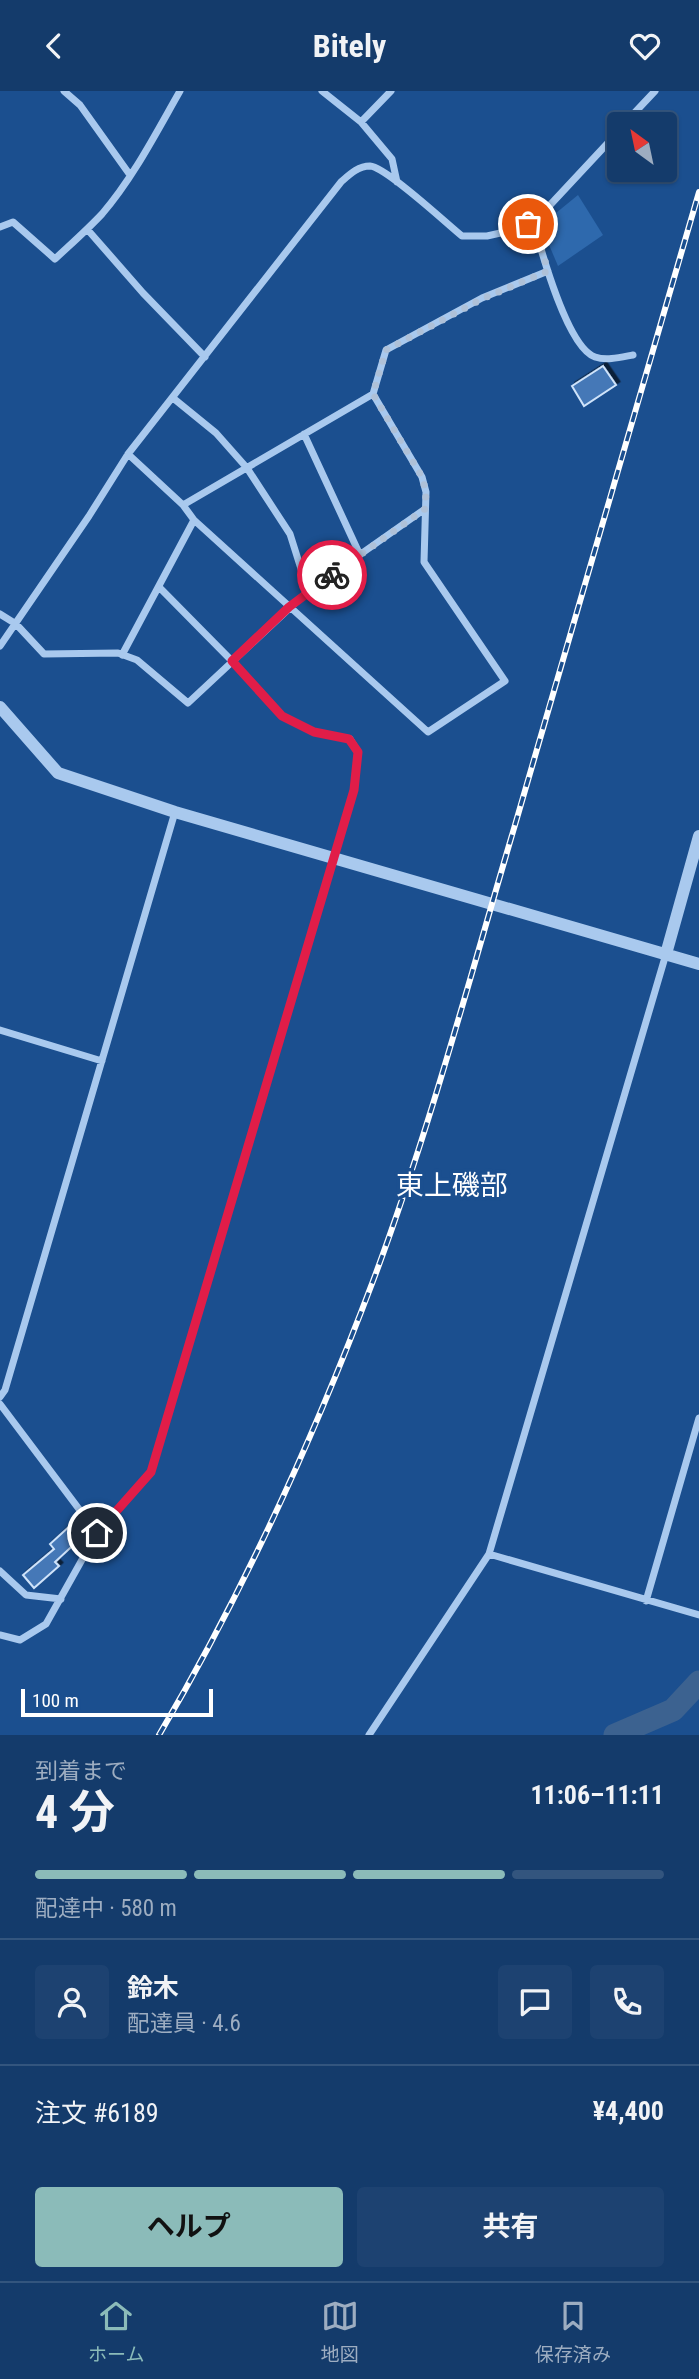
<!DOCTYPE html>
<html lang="ja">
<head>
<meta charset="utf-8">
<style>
	body { margin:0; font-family:"Roboto Condensed","Noto Sans JP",sans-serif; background:#1d4271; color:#f1f3f6; height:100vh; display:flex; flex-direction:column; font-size:26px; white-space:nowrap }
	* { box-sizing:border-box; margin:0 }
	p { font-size:23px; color:#9dadc1 }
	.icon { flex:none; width:38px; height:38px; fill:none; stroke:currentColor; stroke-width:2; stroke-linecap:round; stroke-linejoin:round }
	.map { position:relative; height:1644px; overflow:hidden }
	.drawer { display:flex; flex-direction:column; background:#143b6b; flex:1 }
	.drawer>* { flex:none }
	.needle { width:46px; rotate:327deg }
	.fabs { position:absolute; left:607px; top:21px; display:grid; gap:14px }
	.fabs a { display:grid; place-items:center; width:70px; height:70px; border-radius:7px; background:#143b6b; box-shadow:0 2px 5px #0004,0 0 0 2px #33557e; font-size:35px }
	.scale { position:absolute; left:21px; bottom:18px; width:192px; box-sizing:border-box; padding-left:7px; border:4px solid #fff; border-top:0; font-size:19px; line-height:24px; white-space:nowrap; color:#fff; -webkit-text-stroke:5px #1b4f8f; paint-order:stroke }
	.pin { position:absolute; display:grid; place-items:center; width:60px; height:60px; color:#fff; margin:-30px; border:4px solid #fff; border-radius:50%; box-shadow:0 2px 7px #0007 }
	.courier { position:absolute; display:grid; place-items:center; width:70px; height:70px; margin:-35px; border:5px solid #e11d48; border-radius:50%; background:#fff; color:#222; box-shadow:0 2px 9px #0007 }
	.overview em { font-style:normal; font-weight:700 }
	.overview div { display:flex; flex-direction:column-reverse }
	.overview { display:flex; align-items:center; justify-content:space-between; height:119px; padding:0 35px }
	h1 { font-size:46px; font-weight:700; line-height:52px }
	.bar { display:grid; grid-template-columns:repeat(4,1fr); gap:10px 7px; align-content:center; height:84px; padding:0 35px }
	.bar i { height:9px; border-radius:5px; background:#33557e }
	.bar .selected { background:#8bbbb9 }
	.bar p { grid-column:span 4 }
	.line { display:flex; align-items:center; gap:18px; padding:0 35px; border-top:2px solid #33557e }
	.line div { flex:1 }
	.round { display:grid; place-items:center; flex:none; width:74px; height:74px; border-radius:7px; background:#1d4271 }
	.action { display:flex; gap:14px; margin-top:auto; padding:14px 35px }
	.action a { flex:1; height:80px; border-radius:7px; background:#8bbbb9; color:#111; font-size:28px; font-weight:700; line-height:80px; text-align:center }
	.action a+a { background:#1d4271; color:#f1f3f6 }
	header { display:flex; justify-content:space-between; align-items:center; height:91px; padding:0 35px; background:#143b6b; font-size:32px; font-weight:700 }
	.dock { display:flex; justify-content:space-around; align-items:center; height:98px; border-top:2px solid #33557e; background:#143b6b; font-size:19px; color:#9dadc1 }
	.dock a { display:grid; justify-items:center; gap:4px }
	.dock .selected { color:#8bbbb9 }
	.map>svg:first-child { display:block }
	.green { fill:#2e69ad }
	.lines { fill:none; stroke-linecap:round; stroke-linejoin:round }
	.river { stroke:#3c6290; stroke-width:23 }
	.building { fill:#4478b7; stroke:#cfe3fa; stroke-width:2; filter:url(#shadow) }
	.minor { stroke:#a9c9ee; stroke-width:7 }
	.tertiary { stroke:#a9c9ee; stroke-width:12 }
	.rail-casing { stroke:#fff; stroke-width:6 }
	.rail { stroke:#1b4f8f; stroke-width:3.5; stroke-dasharray:10; stroke-linecap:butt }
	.done { stroke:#afc1d8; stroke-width:7; stroke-dasharray:0 12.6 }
	.route { stroke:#e11d48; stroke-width:9 }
	.labels { text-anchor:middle; stroke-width:7; stroke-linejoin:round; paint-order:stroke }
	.quarter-label { font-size:28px; fill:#fff; stroke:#1b4f8f }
</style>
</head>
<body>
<header><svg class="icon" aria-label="back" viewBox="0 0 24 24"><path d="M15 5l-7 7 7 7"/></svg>Bitely<svg class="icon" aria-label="heart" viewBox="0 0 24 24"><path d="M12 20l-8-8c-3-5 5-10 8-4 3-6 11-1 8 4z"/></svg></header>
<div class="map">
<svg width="699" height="1644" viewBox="0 0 699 1644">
	<defs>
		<filter id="shadow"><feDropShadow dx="3.5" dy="-3.5" stdDeviation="0" flood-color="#0009"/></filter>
	</defs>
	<rect width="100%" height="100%" fill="#1b4f8f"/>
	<path class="green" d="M578 104 603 144 558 175 544 142 545 131Z"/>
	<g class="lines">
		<path class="river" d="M615 1644 673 1619 699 1591"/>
	</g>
	<path class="building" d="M603 275 616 294 584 315 572 295Z
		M71 1434 82 1446 55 1471 59 1475 34 1497 23 1484 54 1458 50 1453Z"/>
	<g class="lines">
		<path class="minor" d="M64 0 80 14 130 84
			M322 0 361 31 392 68 397 91
			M361 31 391 0
			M624 33 655 0
			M533 130C541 159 567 256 595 266 607 270 622 266 633 264
			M0 136 13 131 55 168C71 153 87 139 102 123 133 87 156 42 180 0
			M87 138 143 202 205 266
			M373 303 386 259 482 207 548 180
			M304 343 360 464
			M128 363 183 414 194 429 428 641 505 590 424 471 426 401 422 386 373 303 183 414
			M308 500 425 418
			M0 523 16 533 44 563 118 562 137 569 188 612 308 500 290 443 247 377 216 342 173 307
			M0 555 89 425 128 363 341 91C349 84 358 75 370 75 386 76 446 132 462 145H487L518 138 537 128 620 39
			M122 564 194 429
			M0 939 102 970
			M0 1306 5 1299 175 721
			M0 1313 97 1442
			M489 1463 699 1524
			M0 1480 26 1504 61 1508
			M646 1510 699 1327
			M0 1544 20 1549 46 1533 97 1442 151 1381 354 699 358 661 350 648 314 641 282 625 232 570 159 496
			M369 1644 489 1463 666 863"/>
		<path class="tertiary" d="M0 616 58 682 175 721 699 873
			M666 863 699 745"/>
		<g class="rail-casing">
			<path id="rail" d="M159 1644C244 1500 314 1346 373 1190 429 1041 470 886 515 734 576 523 638 312 699 101"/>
		</g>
		<use href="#rail" class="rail"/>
	</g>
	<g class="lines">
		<path class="done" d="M332 484 425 418 426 401 422 386 373 303 386 259 482 208 548 180 533 130 528 133"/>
		<path class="route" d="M97 1442 151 1381 354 699 358 661 349 648 314 641 282 625 232 570 289 516 332 484"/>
	</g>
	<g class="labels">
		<g class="quarter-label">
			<text x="452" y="1104">東上磯部</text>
		</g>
	</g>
</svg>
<div class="fabs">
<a><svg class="needle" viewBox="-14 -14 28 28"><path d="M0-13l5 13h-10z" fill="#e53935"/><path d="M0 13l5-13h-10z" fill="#9dadc1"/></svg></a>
</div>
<div class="scale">100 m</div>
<div class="pin" style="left:528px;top:133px;background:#ea580c"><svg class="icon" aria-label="bag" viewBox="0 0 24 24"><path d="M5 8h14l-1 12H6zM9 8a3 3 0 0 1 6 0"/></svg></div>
<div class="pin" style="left:97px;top:1442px;background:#1f2937"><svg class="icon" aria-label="home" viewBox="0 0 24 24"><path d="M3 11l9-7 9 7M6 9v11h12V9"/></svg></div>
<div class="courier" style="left:332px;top:484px"><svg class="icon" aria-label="bike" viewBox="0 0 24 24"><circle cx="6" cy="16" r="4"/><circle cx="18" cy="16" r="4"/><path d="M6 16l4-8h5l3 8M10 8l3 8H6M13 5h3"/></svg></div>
</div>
<section class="drawer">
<div class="overview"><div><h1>4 分</h1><p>到着まで</p></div><em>11:06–11:11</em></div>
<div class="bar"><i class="selected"></i><i class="selected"></i><i class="selected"></i><i></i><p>配達中 · 580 m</p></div>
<div class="line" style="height:126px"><a class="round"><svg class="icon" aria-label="person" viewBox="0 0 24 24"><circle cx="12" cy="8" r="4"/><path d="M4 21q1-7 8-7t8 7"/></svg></a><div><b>鈴木</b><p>配達員 · 4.6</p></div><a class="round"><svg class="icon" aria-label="chat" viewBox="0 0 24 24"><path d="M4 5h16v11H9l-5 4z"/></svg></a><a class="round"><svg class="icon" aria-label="phone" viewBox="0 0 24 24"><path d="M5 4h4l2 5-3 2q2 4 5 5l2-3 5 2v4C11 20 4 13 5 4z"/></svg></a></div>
<div class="line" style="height:91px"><div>注文 #6189</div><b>¥4,400</b></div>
<div class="action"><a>ヘルプ</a><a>共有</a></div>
</section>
<nav class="dock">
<a class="selected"><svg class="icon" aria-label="home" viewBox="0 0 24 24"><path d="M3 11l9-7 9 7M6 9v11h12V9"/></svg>ホーム</a>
<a><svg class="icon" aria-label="map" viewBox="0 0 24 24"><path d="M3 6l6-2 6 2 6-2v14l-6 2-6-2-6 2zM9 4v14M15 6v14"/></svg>地図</a>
<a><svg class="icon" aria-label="saved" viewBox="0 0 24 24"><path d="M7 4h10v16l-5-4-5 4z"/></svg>保存済み</a>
</nav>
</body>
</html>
